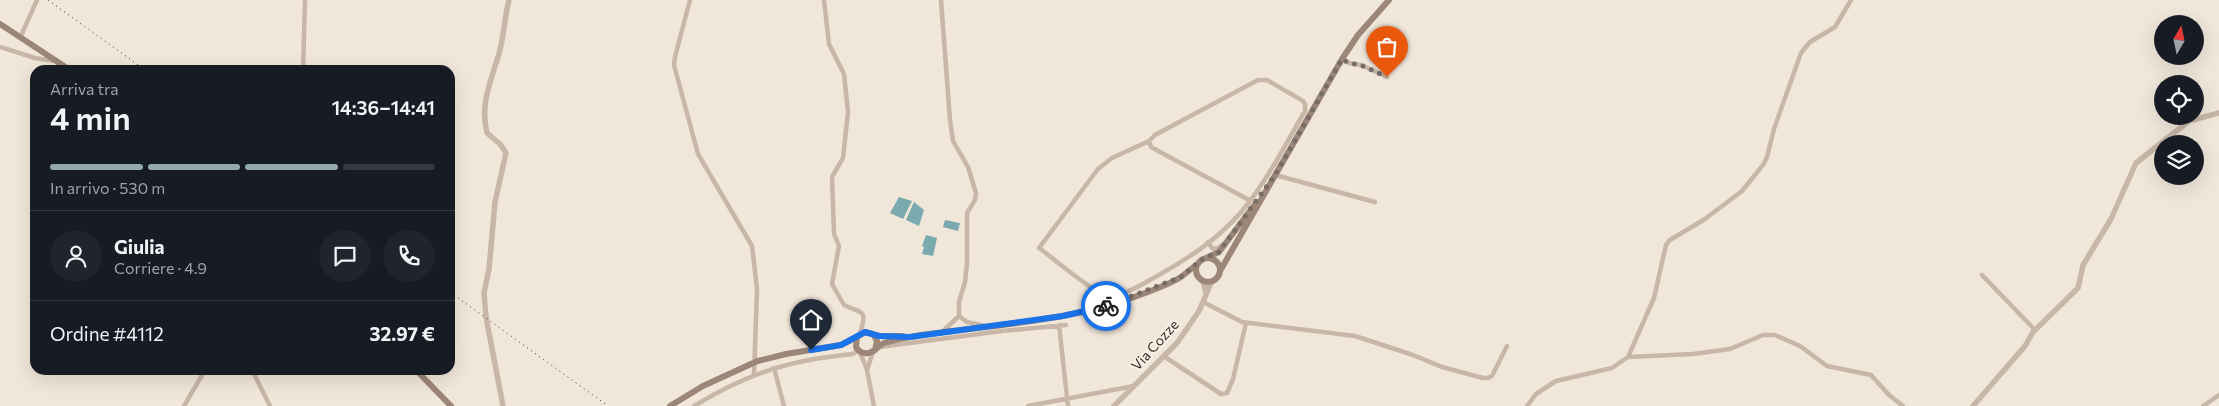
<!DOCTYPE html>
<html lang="it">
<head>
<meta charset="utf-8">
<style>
	body { margin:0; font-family:Commissioner,sans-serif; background:#20242c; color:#f1f3f6; height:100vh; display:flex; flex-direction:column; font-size:19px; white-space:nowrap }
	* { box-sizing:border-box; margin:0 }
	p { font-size:16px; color:#9ea1a6 }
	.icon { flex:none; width:28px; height:28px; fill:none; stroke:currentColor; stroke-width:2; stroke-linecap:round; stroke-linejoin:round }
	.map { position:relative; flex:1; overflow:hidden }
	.sheet { position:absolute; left:30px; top:65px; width:425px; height:310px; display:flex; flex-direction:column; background:#171b24; border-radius:15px; box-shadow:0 5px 20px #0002 }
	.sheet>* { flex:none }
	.needle { width:32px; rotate:9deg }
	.buttons { position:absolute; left:2154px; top:15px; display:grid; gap:10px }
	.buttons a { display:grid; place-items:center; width:50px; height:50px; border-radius:50%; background:#171b24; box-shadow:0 5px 20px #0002; font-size:25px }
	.pin { position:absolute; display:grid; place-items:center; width:42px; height:42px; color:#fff; margin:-51px -21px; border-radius:50% 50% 50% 0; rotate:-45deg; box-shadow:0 0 5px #0007 }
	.pin .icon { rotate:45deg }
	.courier { position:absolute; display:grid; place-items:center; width:50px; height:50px; margin:-25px; border:4px solid #1a73e8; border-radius:50%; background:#fff; color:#222; box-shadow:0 1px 6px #0007 }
	.head em { font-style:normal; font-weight:600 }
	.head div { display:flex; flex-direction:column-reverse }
	.head { display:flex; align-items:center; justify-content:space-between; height:85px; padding:0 20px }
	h1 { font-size:32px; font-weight:600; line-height:38px }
	.bar { display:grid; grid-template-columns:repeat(4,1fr); gap:8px 5px; align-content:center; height:60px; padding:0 20px }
	.bar i { height:6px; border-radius:4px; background:#363941 }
	.bar .selected { background:#92aaae }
	.bar p { grid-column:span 4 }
	.line { display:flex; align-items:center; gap:12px; padding:0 20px; border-top:1px solid #363941 }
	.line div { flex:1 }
	.round { display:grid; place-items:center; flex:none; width:52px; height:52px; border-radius:26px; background:#20242c }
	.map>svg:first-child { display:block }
	.water { fill:#7aaaad }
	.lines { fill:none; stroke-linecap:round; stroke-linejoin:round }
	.minor { stroke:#c8b6a7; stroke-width:4.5 }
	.tertiary { stroke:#c8b6a7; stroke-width:5.5 }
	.secondary { stroke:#9c8678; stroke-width:6 }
	.rail { stroke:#352c27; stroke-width:1; stroke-dasharray:1 4; stroke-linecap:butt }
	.secondary-bridge { stroke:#9c8678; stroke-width:6 }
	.done { stroke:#776d66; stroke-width:5; stroke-dasharray:0 9 }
	.route { stroke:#1a73e8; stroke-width:6 }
	.labels { text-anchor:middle; stroke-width:4.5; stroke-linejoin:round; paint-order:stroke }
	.street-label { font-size:14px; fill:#352c27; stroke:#f9f0e6 }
</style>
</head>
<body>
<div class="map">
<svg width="2219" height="406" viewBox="0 0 2219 406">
	<rect width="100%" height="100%" fill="#f1e6da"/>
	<path class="water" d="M899 197 912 201 903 219 890 213Z
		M914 202 924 210 919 226 906 220Z
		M945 220 960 223 958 231 943 227Z
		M926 235 937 238 933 256 922 254 924 247 922 246Z"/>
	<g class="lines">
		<path class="minor" d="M690 0 675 57 674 65 698 154 752 246 757 289 754 375
			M824 0 829 44 844 74 848 112 843 158 832 177 834 234 839 246 832 284 844 305C862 314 868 308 860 334
			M941 0 950 120 953 141 968 167 976 193 975 200 967 213V264L965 282 959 302V316
			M20 38 37 0
			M0 47 35 58 54 61
			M1342 59 1349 63 1361 65 1387 77
			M303 70 305 0
			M1258 80H1267L1303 101 1305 104V111C1285 145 1267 181 1242 211 1217 241 1184 261 1150 280 1137 287 1120 298 1104 294 1091 291 1052 257 1039 248L1098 169 1112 158 1149 141 1155 135Z
			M1149 141 1151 147 1249 200
			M1275 175 1375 202
			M1208 242 1212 248 1216 249 1222 245
			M1982 275 2035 330
			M1203 302 1242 322 1355 336 1413 355 1442 367 1483 378H1488L1492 376 1507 346
			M1059 325 1068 406
			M943 331 959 316 967 322 985 326
			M879 347 1002 331 1066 325
			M860 352 867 370 874 406
			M1165 357 1221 394 1227 393 1233 379 1246 323
			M1628 357 1693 354 1730 349 1763 335H1775L1800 346 1827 366 1871 375 1889 395 1903 406
			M774 368 784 406
			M252 370 270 406
			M867 370 873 352
			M184 406 205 370
			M694 406C749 373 789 360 853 354L858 350
			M1028 406 1134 386
			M1527 406 1536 394 1556 381 1612 368 1628 357 1654 298 1666 245 1670 240 1705 219 1742 191 1763 165 1767 157 1774 129 1801 53 1810 42 1835 27 1851 0
			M2203 406 2219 395"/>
		<path class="tertiary" d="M1203 281 1206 293
			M503 406 486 317 484 293 489 269 495 202 506 153 500 144 487 133C480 106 490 83 498 57 504 39 504 19 509 0
			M1114 406 1177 343 1199 311 1212 281
			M1973 406 2025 346 2033 332 2078 288 2083 265 2111 219 2136 163 2189 121 2219 113"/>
		<path class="secondary" d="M0 24 70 70
			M1208 257 1219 252 1256 203
			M1196 270a12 12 0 1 1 24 0a12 12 0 1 1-24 0Z
			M1220 271 1342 59 1358 35 1389 0
			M873 334 879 336H902
			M875 350 877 341 873 334 865 332 857 337 856 347C858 350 860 353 865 353 873 355 877 346 884 343 896 339 909 337 921 335 985 326 1052 322 1114 304 1132 298 1165 287 1181 277 1186 273 1191 269 1196 265
			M758 361 786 354 841 345 857 337
			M416 370 451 406
			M670 406 703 386 751 364"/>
		<path class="rail" d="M48 0 145 70
			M450 292 608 406"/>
		<path class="secondary-bridge" d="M751 364 758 361"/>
	</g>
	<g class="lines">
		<path class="done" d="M1106 306 1181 277 1201 260 1219 252 1275 175 1342 59 1349 63 1361 65 1387 77"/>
		<path class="route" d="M811 350 841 345 865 332 879 336 910 337 1063 316 1106 306"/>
	</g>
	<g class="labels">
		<g class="street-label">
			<text transform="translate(1155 345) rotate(-48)" y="5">Via Cozze</text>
		</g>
	</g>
</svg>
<div class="buttons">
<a><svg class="needle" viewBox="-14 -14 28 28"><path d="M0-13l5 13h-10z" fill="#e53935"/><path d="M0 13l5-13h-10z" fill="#9ea1a6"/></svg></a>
<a><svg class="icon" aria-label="locate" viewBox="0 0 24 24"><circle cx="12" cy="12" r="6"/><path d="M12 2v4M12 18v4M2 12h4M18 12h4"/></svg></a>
<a><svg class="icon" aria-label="layers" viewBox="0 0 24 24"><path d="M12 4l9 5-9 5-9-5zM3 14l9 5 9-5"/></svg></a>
</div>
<div class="pin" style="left:1387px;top:77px;background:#ea580c"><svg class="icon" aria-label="bag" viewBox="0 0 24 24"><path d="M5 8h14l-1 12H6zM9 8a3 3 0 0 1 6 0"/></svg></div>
<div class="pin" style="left:811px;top:350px;background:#1f2937"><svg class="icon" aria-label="home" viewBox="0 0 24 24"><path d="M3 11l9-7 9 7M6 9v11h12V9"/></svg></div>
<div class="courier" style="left:1106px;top:306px"><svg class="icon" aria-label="bike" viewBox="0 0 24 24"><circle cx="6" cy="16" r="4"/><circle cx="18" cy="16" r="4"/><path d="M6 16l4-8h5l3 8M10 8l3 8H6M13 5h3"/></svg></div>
<section class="sheet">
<div class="head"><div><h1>4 min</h1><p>Arriva tra</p></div><em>14:36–14:41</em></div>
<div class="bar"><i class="selected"></i><i class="selected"></i><i class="selected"></i><i></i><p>In arrivo · 530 m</p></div>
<div class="line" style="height:90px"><a class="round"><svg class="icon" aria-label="person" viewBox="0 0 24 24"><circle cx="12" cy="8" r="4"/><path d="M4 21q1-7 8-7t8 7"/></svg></a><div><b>Giulia</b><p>Corriere · 4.9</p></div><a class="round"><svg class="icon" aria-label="chat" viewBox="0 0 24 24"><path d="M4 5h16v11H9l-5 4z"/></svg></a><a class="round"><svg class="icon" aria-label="phone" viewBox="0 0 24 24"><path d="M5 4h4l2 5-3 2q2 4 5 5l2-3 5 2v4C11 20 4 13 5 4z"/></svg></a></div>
<div class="line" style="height:65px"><div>Ordine #4112</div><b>32.97 €</b></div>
</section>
</div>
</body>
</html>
